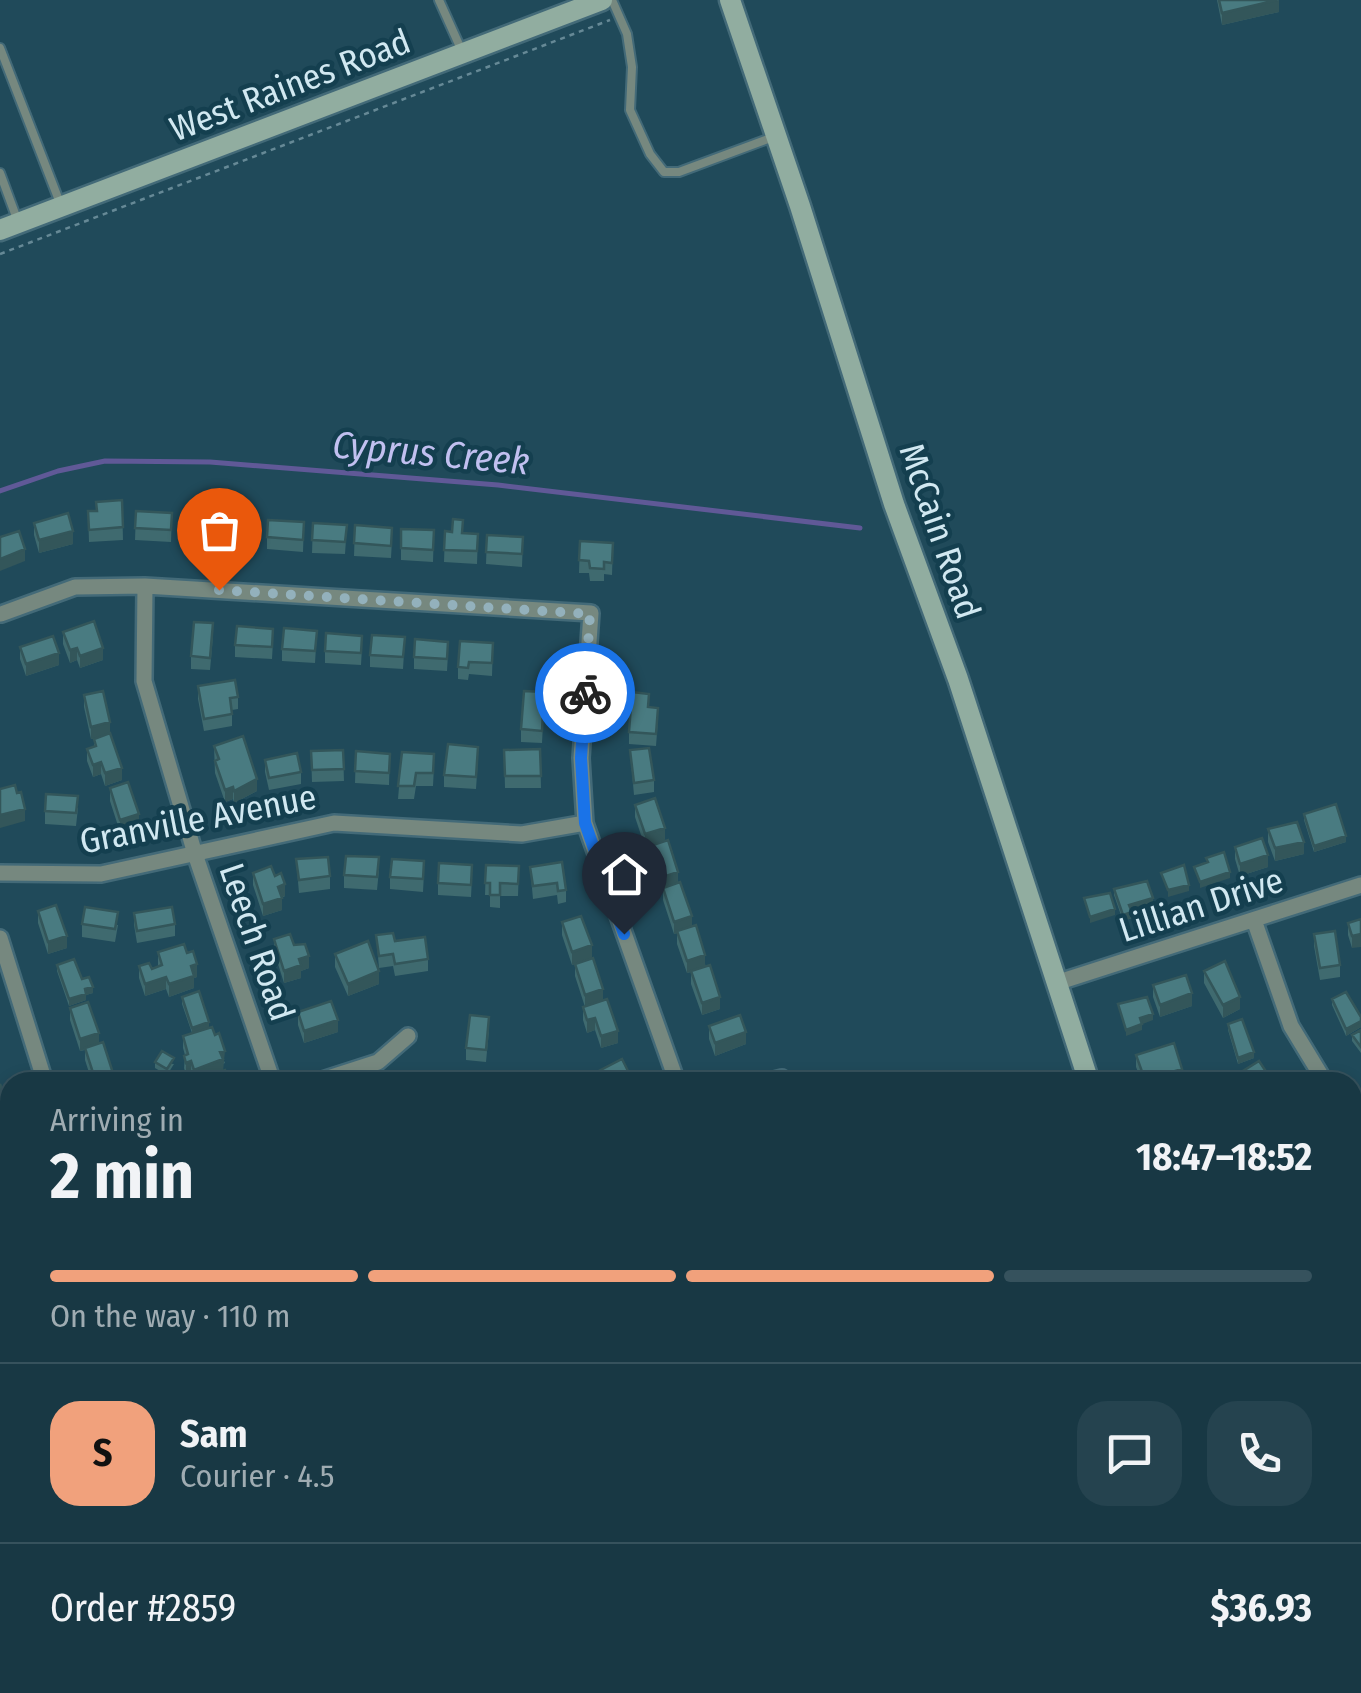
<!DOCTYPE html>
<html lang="en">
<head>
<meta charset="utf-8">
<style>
	body { margin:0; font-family:"Fira Sans Condensed",sans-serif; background:#25434f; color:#f1f3f6; height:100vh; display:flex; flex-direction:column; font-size:38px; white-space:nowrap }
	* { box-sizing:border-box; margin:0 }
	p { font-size:32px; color:#9facb2 }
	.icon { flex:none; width:55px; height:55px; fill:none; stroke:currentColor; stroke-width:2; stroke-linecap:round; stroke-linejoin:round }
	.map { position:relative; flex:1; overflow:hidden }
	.drawer { position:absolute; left:0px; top:1072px; width:1362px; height:622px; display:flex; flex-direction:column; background:#183844; border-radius:30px 30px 0 0; box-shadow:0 5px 15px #0003,0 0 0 2px #36525d }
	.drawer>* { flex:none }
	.pin { position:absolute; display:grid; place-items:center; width:85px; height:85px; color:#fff; margin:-102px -42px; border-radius:50% 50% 50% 0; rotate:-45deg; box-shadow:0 0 10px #0007 }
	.pin .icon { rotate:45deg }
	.courier { position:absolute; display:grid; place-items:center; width:100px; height:100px; margin:-50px; border:8px solid #1a73e8; border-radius:50%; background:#fff; color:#222; box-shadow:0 2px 12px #0007 }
	.summary em { font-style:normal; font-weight:700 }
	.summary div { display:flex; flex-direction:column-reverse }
	.summary { display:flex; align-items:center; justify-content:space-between; height:170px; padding:0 50px }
	h1 { font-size:65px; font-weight:700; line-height:75px }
	.bar { display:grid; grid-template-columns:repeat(4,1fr); gap:15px 10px; align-content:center; height:120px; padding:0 50px }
	.bar i { height:12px; border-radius:8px; background:#36525d }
	.bar .current { background:#f1a17c }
	.bar p { grid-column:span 4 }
	.line { display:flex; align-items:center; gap:25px; padding:0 50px; border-top:2px solid #36525d }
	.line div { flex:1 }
	.round { display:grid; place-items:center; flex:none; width:105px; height:105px; border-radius:30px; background:#25434f }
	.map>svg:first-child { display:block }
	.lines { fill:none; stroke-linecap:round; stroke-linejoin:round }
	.stream { stroke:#605997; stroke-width:5 }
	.lane-casing { stroke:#436a78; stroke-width:12 }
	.street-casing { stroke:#436a78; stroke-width:20 }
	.secondary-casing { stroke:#436a78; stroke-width:25 }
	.path { stroke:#668996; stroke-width:2.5; stroke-dasharray:5 5; stroke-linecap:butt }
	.lane { stroke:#76887f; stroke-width:8 }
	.street { stroke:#76887f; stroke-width:15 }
	.secondary { stroke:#91ada0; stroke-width:20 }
	.wall { fill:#3f6a6f }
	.shaded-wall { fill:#33565a }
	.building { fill:#497b81; stroke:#33565a; stroke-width:2.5 }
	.done { stroke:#93b1bc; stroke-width:10; stroke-dasharray:0 18 }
	.route { stroke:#1a73e8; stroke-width:12 }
	.labels { text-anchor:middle; stroke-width:9; stroke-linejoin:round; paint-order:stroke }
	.street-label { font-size:35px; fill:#d1e8f1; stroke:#143f4f }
	.water-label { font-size:38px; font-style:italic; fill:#c1c0f0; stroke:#143f4f }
</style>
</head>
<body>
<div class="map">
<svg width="1361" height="1693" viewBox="0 0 1361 1693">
	<rect width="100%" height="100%" fill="#204a5a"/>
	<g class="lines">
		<path class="stream" d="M0 491 58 471 105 461 210 462 498 485 860 528"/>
		<g class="lane-casing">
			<path id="lane" d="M439 0 461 49
				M612 0 627 34 632 67 630 110 650 154 664 172H679L776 136
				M0 48 60 203
				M0 173 17 219"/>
		</g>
		<g class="street-casing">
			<path id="street" d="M145 586 144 681 195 854 273 1082
				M1 614 75 587 145 586 591 613 581 758 585 823 677 1082
				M0 873 101 874 334 823 522 834 585 823
				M1254 920 1291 1026 1325 1082
				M0 938 45 1082
				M1059 982 1361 885
				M316 1082 378 1062 408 1036
				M766 1082 782 1078
				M1352 1123 1361 1140
				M0 1361 10 1357
				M0 1591 10 1587
				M0 1682 4 1693
				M236 1685 238 1693
				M476 1685V1693"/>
		</g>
		<g class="secondary-casing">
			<path id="secondary" d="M730 0 800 206 894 504 958 679 1089 1082
				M0 230 602 0
				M1280 1685 1283 1693"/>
		</g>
		<path class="path" d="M0 254 610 20
			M1306 1685H1318
			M1302 1688 1304 1685"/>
		<use href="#lane" class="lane"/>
		<use href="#street" class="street"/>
		<use href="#secondary" class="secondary"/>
	</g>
	<path class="wall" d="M1217 0H1279V12L1222 25Z
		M122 500 123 540 89 542 88 511H96Z
		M136 511 172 513 171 542 135 540Z
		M304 522 303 552 267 549V537Z
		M34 523 73 544 39 553 34 535Z
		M313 523 347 525 345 554 312 553Z
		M355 525 392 540 391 558 354 556Z
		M401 529 434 530 433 562 401 560Z
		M259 530 257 550 225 547V535Z
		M445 531 478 534 477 564 444 562Z
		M487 535 523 537 522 567 486 564Z
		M580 541 613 543 612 575 604 574V581H590L589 573H579Z
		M317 631 315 663 282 661V649Z
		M63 632 103 660 80 668 77 660 70 663 63 644Z
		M213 636 210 670 191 669V656Z
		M405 637 403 669 370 667V655Z
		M273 641 272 659 235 657V645Z
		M493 643 492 676 469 674 468 680 458 679V667Z
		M20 647 59 665 26 676 20 659Z
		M362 648 361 665 325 663V651Z
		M448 654 447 671 414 669V657Z
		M198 686 238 697V709L232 710V726L204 731 198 699Z
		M84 695 110 733 122 780 105 786 101 774 93 777 87 761V749L94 746V739L97 738 91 739 84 707Z
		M544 705 542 743 521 742V729Z
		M658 720 656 746 629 744V732Z
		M214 746 257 791 234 803 233 799 225 802 215 773Z
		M540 749 541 788H505L504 750Z
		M343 750 344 781 312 782 311 751Z
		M630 750 654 780V792L634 795Z
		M356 751 390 754 389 785 355 783Z
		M402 752 434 766 433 786H416L414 799H398Z
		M478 759 476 789 444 787V775Z
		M265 760 301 772V784L269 790 265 772Z
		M110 788 139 826 120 832 110 801Z
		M635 805 665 840 645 847 635 817Z
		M78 808 76 826 45 824V811Z
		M1304 814 1346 842 1314 852 1304 820Z
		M1268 829 1304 854 1275 861 1268 842Z
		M650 846 678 883 720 1009 702 1015 691 984V972L687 973 677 944V933L674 934 663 900V889L660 890 650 859Z
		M1235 847 1268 867 1240 876 1235 859Z
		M296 859 330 876V889L299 893Z
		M486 865 519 866 518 896H500V908L490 907V895H485Z
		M530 867 566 890V902L558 904 557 895 533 899Z
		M379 870 377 890 344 888V875Z
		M253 873 275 876 285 896 282 898V910L263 916 253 885Z
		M424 873 423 892 390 889V877Z
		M472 877 471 897 438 895V883Z
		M1114 889 1153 904 1131 910 1132 918 1123 921 1114 895Z
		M38 911 67 948 48 954 38 923Z
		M134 913 175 924V936L137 943 134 925Z
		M1361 919 1352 948 1348 935V923Z
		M562 922 592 958 572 965 562 935Z
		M82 924 118 925 115 942 82 937Z
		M1314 934 1340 965V977L1320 980 1314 946Z
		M376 935 395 941 428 959V971L395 976 393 966 379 968Z
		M274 939 294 945 309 968 301 971V978L284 983 274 951Z
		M158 952 197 977 194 978V988L169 997 166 989 145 996 139 978V966L152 969 158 966Z
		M335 954 379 984 348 996 335 967Z
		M575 964 603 1001 618 1043 601 1048 595 1030 587 1033 583 1020V1007H585L575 976Z
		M57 965 93 993 86 995V1000L69 1006 57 971Z
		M1204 971 1240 1009 1223 1018 1204 983Z
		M1153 985 1192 1006 1160 1017 1153 997Z
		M182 997 209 1028 225 1063 223 1064V1070L206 1082V1078L194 1082 191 1073 186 1075 184 1068 185 1055 183 1048V1036L192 1033 182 1004Z
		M1332 999 1361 1017V1027L1346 1036 1332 1005Z
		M70 1008 99 1043 113 1082H92L85 1060V1050L80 1051 70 1020Z
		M298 1012 338 1032 304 1043 298 1025Z
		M1228 1024 1254 1058 1238 1064 1228 1030Z
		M709 1026 746 1044 715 1056 709 1039Z
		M489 1030 486 1062 466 1060V1048Z
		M1361 1030V1053L1352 1041V1035Z
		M1136 1055 1182 1081 1142 1082 1136 1067Z
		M155 1062 174 1064 167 1075 155 1068Z
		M1353 1243 1361 1266V1349L1358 1339V1327H1357L1352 1315Z
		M523 1685H549V1688H541V1693H523Z"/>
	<path class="shaded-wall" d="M1279 0V12L1222 25V13Z
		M73 531V544L39 553V540Z
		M25 549V561L0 571V559Z
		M77 648V660L70 663V650Z
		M103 648V660L80 668V656Z
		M59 653V665L26 676V664Z
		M110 722V735L91 739V727Z
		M101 762V774L93 777V765Z
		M122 768V780L105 786V773Z
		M257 779V791L234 803V791Z
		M233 787V799L225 802V790Z
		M25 809V821L0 828V815Z
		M139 814V826L120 832V820Z
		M665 828V840L645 847V834Z
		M1346 836V842L1314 852V846Z
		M1304 842V854L1275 861V848Z
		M1268 855V867L1240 876V864Z
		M678 872V884L660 890V878Z
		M1230 872V878L1200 888V882Z
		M285 884V896L278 899V887Z
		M1189 885V891L1168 897V890Z
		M282 898V910L263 916V904Z
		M1153 898V904L1129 911V905Z
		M1115 909V915L1090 923V917Z
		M1132 912V918L1123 921V915Z
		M692 916V929L674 934V922Z
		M1361 934V947L1352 948V936Z
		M67 936V948L48 954V942Z
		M592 945V958L572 965V952Z
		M705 955V967L687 973V961Z
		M309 956V968L301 971V978L284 983V971L299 959Z
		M197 964V977L194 978V988L169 997V984L191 966Z
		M379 971V984L348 996V984Z
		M166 977V989L145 996V984Z
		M93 987V993L86 995V1000L69 1006V999L85 989Z
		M603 989V1001L585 1007V995Z
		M1192 993V1006L1160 1017V1005Z
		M720 997V1009L702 1015V1003Z
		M1240 997V1009L1223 1018V1005Z
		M1153 1014V1020L1140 1025V1018Z
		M595 1018V1030L587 1033V1020Z
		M338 1020V1032L304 1043V1031Z
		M1361 1021V1027L1346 1036V1029Z
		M209 1022V1028L192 1034V1028Z
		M1142 1024V1030L1126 1036V1030Z
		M618 1031V1043L601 1048V1036Z
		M746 1032V1044L715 1056V1043Z
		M99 1033V1045L80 1051V1039Z
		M225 1051 223 1072 194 1082V1070Z
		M1254 1052V1058L1238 1064V1058Z
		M191 1061V1073L186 1075V1063Z
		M1182 1069V1081L1145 1082V1080Z
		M113 1073V1082H95V1079Z
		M5 1099V1111L0 1113V1101Z
		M10 1142V1154L0 1157V1145Z
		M9 1174V1186L0 1189V1177Z
		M1361 1276V1288L1352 1291V1279Z
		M10 1305V1311L0 1315V1309Z
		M1361 1313V1326L1357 1327V1315Z
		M10 1531V1544L1 1547V1535Z
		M1359 1618V1630L1352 1633V1620Z"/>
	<path class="building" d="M1219 0H1277L1222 13Z
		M122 500 123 527 89 530 88 511H97L96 502Z
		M136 511 172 513 171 530 135 528Z
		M68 513 73 531 39 540 34 523Z
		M226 516 259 518 257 538 225 535Z
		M453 519 463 520 462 533 478 534 477 551 444 550 445 531 452 532Z
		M268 520 304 522 303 540 267 537Z
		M313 523 347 525 345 542 312 540Z
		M355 525 392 528 391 546 354 543Z
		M401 529 434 530 433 550 401 548Z
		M19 531 25 549 0 559V537Z
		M487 535 523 537 522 554 486 552Z
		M580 541 613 543 612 563 604 562V569L590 568 589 561 579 560Z
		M94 621 103 648 80 656 77 648 70 650 63 632Z
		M194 622 213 623 210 658 191 656Z
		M237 626 273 629 272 647 235 645Z
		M284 628 317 631 315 651 282 649Z
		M326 633 362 636 361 653 325 651Z
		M372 635 405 637 403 657 370 655Z
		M53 636 59 653 26 664 20 647Z
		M415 639 448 642 447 659 414 657Z
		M460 641 493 643 492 663 469 662 468 668 458 667Z
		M235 680 238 697 230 698 232 714 204 719 198 686Z
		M103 691 110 722 91 727 84 695Z
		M524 691 544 692 542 731 521 729Z
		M632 692 649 694 648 707 658 708 656 734 629 732Z
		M110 733 122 768 105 773 101 762 93 765 87 749 96 746 94 739Z
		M243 736 257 779 234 791 233 787 225 790 215 761 219 759 214 746Z
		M448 744 478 747 476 777 444 775Z
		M649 748 654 780 634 783 630 750Z
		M540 749 541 776H505L504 750Z
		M343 750 344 769 312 770 311 751Z
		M356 751 390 754 389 773 355 771Z
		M402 752 434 754 433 773H416L414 786H398Z
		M297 753 301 772 269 778 265 760Z
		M128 782 139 814 120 820 110 788Z
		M15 785 17 793 21 792 25 809 0 815V789Z
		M46 794 78 796 76 813 45 811Z
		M655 798 665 828 645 834 635 805Z
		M1336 804 1346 836 1314 846 1304 814Z
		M1297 822 1304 842 1275 848 1268 829Z
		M1262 838 1268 855 1240 864 1235 847Z
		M668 840 678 872 660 878 650 846Z
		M1224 852 1230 872 1200 882 1194 867 1208 862 1206 858Z
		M346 856 379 857 377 877 344 875Z
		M328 857 330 876 299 880 296 859Z
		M392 859 424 861 423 879 390 877Z
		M562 862 566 890 558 891 557 883 533 886 530 867Z
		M439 863 472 865 471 885 438 883Z
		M486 865 519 866 518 884 500 883V895H490V883H485Z
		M1184 865 1189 885 1168 890 1161 873Z
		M271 866 275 876 281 873 285 884 278 887 282 898 263 904 253 873Z
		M1147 881 1153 898 1129 905 1132 912 1123 915 1114 889Z
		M680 882 692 916 674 922 663 888Z
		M1110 893 1115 909 1090 917 1084 898Z
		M56 905 67 936 48 942 38 911Z
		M85 907 118 912 115 929 82 924Z
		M172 907 175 924 137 931 134 913Z
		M581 916 592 945 572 952 562 922Z
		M1361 919V934L1352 936 1348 923Z
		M696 925 705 955 687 961 677 931Z
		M1335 931 1340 965 1320 968 1314 934Z
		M393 933 395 941 425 937 428 959 395 964 393 954 379 956 376 935Z
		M290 934 294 945 305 944 309 956 299 959 301 965 284 971 274 939Z
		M368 941 379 971 348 984 335 954Z
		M184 944 187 953 193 951 197 964 191 966 194 976 169 984 166 977 145 984 139 966 149 963 152 969 162 965 158 952Z
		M593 958 603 989 585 995 575 964Z
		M74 959 82 979 89 977 93 987 85 989 86 994 69 999 57 965Z
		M1225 961 1240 997 1223 1005 1204 971Z
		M710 965 720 997 702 1003 691 971Z
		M1186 975 1192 993 1160 1005 1153 985Z
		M199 991 209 1022 192 1028 182 997Z
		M1346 992 1361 1017V1021L1346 1029 1332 999Z
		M1147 997 1153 1014 1140 1018 1142 1024 1126 1030 1118 1004Z
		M607 999 618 1031 601 1036 595 1018 587 1020 583 1007Z
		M331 1001 338 1020 304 1031 298 1012Z
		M88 1002 99 1033 80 1039 70 1008Z
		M470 1015 489 1017 486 1050 466 1048Z
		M740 1015 746 1032 715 1043 709 1026Z
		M1242 1019 1254 1052 1238 1058 1228 1024Z
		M212 1027 215 1035 219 1033 225 1051 220 1052 223 1059 194 1070 191 1061 186 1063 184 1056 188 1054 183 1036Z
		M1361 1030V1047L1352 1035Z
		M103 1042 113 1073 95 1079 85 1048Z
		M1174 1043 1182 1069 1145 1080 1136 1055Z
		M162 1051 174 1058 167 1069 155 1062Z
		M622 1059 631 1077 619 1082H597L593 1074Z
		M1259 1061 1273 1082H1238L1247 1077 1243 1071Z
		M225 1070 229 1082H206H208L206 1076Z
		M441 1072 443 1077 455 1073 458 1082H426L435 1079 434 1075Z
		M0 1084 5 1099 0 1101Z
		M7 1108 10 1116V1142L0 1145V1111Z
		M10 1155V1177L9 1174 0 1177V1165L6 1163 4 1157Z
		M1352 1243 1361 1266V1276L1352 1279Z
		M1361 1283V1313L1357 1315 1352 1302V1286Z
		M10 1284V1305L0 1309V1288Z
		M10 1401V1419L4 1403Z
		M1352 1450 1358 1470 1352 1471Z
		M10 1501V1531L1 1535 0 1504Z
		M1361 1514V1529H1359L1355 1516Z
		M1352 1599 1359 1618 1352 1620Z
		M49 1685H70L72 1693H51Z
		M173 1685H194L197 1693H176Z
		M285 1685H305L308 1693H287Z
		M413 1685H432L433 1693H404L403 1689 413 1688Z"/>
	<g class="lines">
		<path class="done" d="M219 590 590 614 585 693"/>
		<path class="route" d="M585 693 581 758 585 823 624 934"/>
	</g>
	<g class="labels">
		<g class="street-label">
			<text transform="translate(290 85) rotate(-21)" y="12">West Raines Road</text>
			<text transform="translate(940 531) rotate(71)" y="12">McCain Road</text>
			<text transform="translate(198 819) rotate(-11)" y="12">Granville Avenue</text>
			<text transform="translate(1201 905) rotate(-18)" y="12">Lillian Drive</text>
			<text transform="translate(257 942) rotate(71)" y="12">Leech Road</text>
		</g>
		<g class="water-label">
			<text transform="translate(431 453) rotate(5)" y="13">Cyprus Creek</text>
		</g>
	</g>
</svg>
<div class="pin" style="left:219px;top:590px;background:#ea580c"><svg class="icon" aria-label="bag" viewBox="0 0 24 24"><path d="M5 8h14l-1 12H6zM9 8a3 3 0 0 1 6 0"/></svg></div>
<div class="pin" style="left:624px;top:934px;background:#1f2937"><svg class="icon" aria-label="home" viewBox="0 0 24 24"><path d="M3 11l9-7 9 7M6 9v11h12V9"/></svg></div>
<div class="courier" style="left:585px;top:693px"><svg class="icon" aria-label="bike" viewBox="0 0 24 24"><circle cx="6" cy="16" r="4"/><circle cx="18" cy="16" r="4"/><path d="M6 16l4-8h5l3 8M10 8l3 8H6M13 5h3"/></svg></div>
<section class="drawer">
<div class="summary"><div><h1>2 min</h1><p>Arriving in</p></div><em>18:47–18:52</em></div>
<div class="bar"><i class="current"></i><i class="current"></i><i class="current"></i><i></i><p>On the way · 110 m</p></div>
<div class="line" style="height:180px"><b class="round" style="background:#f1a17c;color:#111">S</b><div><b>Sam</b><p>Courier · 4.5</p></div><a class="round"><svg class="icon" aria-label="chat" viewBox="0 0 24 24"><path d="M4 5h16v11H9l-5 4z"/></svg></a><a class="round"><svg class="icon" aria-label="phone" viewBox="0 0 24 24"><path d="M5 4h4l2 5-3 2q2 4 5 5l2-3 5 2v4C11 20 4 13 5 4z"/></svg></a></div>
<div class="line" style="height:130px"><div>Order #2859</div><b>$36.93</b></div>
</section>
</div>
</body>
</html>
